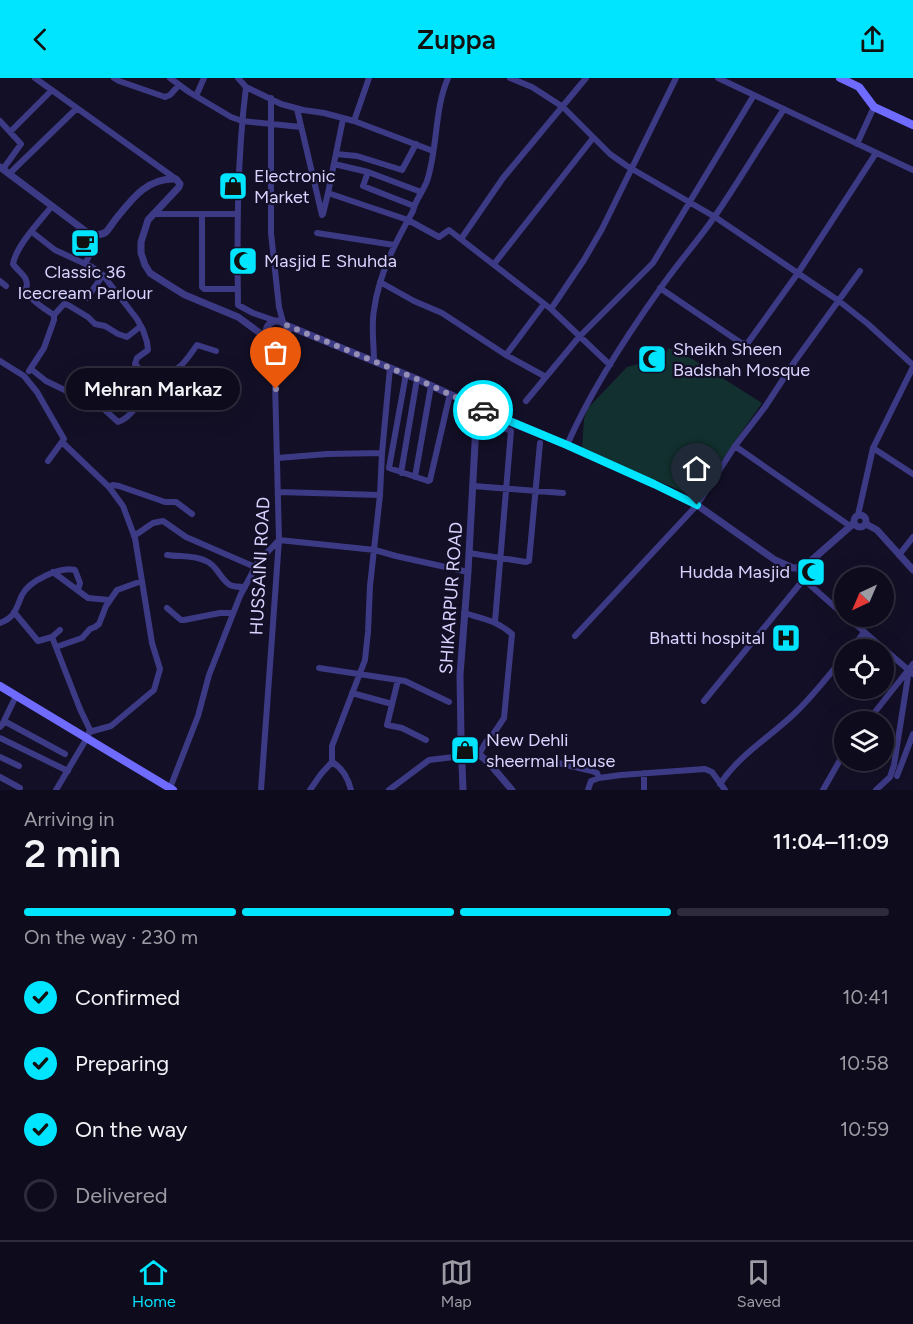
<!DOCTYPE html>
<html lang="en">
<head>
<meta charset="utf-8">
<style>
	body { margin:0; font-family:Figtree,sans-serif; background:#1c1929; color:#f1f3f6; height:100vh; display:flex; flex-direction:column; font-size:22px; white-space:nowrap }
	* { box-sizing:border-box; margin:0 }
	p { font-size:20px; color:#9b9ba3 }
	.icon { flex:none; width:33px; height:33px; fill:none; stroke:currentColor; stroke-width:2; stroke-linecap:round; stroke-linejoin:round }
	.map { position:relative; height:712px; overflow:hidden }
	.drawer { display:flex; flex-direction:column; background:#0e0b1c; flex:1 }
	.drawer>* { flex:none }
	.needle { width:39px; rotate:224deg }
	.buttons { position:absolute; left:834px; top:489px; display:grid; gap:12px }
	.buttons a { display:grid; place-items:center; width:60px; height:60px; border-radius:50%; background:#0e0b1c; box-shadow:0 6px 24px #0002,0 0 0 2px #2e2b3b; font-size:30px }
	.pin { position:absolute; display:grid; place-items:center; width:51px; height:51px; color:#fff; margin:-62px -26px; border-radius:50% 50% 50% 0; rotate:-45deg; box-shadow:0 0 6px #0007 }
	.pin .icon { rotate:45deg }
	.courier { position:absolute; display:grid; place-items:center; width:60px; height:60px; margin:-30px; border:4px solid #00e5ff; border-radius:50%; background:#fff; color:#222; box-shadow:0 2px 8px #0007 }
	.bubble { position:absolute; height:42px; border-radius:21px; background:#0e0b1c; box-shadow:0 6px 24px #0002,0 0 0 2px #2e2b3b; font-size:20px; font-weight:600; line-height:42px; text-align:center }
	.headline em { font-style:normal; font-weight:600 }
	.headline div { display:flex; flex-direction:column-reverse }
	.headline { display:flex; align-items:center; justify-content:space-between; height:102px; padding:0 24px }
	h1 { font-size:39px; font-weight:600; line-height:45px }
	.bar { display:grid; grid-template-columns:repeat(4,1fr); gap:9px 6px; align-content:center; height:72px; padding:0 24px }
	.bar i { height:8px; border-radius:4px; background:#2e2b3b }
	.bar .current { background:#00e5ff }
	.bar p { grid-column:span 4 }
	ol { padding:0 24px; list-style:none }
	li { display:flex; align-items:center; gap:18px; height:66px }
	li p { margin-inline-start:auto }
	li .icon { padding:6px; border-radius:50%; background:#00e5ff; color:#111; stroke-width:4 }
	li:last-child { color:#9b9ba3 }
	li i { width:33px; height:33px; border:3px solid #2e2b3b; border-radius:50% }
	header { display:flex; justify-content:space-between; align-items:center; height:78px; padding:0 24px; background:#00e5ff; color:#111; font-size:27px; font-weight:600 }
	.tabs { display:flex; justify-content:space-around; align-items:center; height:84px; border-top:2px solid #2e2b3b; background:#0e0b1c; font-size:16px; color:#9b9ba3 }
	.tabs a { display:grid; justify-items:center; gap:3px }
	.tabs .current { color:#00e5ff }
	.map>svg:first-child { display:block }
	.green { fill:#12302f }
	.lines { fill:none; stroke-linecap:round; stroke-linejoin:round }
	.minor { stroke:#3d3a85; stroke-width:6 }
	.tertiary { stroke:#3d3a85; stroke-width:7 }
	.secondary { stroke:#6f6bff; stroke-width:8 }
	.done { stroke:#948fb3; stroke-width:6; stroke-dasharray:0 10.8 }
	.route { stroke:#00e5ff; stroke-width:8 }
	.labels { text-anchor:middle; stroke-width:4.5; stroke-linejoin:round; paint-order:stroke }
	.poi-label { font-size:18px; fill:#d9d4ff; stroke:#130f26; text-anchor:start }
	.street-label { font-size:18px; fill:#d9d4ff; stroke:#130f26 }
</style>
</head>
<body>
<header><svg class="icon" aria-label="back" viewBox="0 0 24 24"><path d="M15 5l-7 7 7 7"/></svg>Zuppa<svg class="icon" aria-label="share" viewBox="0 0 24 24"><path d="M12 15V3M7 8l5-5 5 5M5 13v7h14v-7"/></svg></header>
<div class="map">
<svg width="913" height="712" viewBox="0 0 913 712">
	<rect width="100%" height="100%" fill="#130f26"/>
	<path class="green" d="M669 270 694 282 762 325 696 419 582 371 584 341 588 330 627 289 642 285 654 293Z"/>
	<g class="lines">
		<path class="minor" d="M35 0 176 101
			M114 0 119 3 165 19 170 17 179 7
			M170 0 189 14 231 39 242 43 301 49
			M238 0 246 9 281 26 303 32 324 35 354 43 433 73
			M510 0 532 9 563 29 610 76 627 88 715 139 839 223 868 246 913 287
			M718 0 913 92
			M246 9C237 81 237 154 238 227L253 235 276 243
			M196 18 204 0
			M271 20V155L279 229 283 244
			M297 31 322 137
			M0 43 21 66 3 91
			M354 43 369 0
			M10 54 52 12
			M857 66 874 29
			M336 76 357 78 402 92 416 66
			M334 86 368 94 421 114
			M368 94 363 108 414 128
			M9 96 77 30
			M328 115 408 142 439 159 449 152 551 231 610 287
			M52 128C40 143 16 168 13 186 19 195 30 199 26 211 31 223 43 230 54 237L64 226 68 227 88 239 95 246 105 248 118 256 127 259 141 248
			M153 136H237
			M202 136V209L204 211H238
			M323 136 328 115 343 41
			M32 154 55 172 92 189 103 197 137 241 143 252 147 264 148 272 137 280 135 286 153 306
			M317 155 394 167
			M461 161 503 100 586 0
			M85 186 95 166 94 157
			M494 186 593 60
			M0 203 6 208
			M380 204 414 223 442 235 506 277 546 299
			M660 210 741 265 747 266 798 195 876 75
			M87 220 103 197
			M551 231 584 182 602 151 676 0
			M506 277 544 226
			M0 283 24 298 37 314 64 361 48 383
			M374 283C374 267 371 249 374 232 379 196 395 165 413 133 415 122 423 114 427 103 438 70 434 32 448 0
			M31 291 46 303 75 317 94 322 118 344C134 339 139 320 150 309 158 300 169 296 178 290 186 284 191 275 197 267L216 273
			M29 293 44 270 54 242V237
			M406 296 389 390 428 403 430 402 450 316
			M526 323 579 259 653 185 754 17
			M476 339 511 353 495 544
			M567 367C591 312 625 260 660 211 677 186 698 163 715 138 739 103 760 67 784 31
			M735 368 850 448
			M873 370 913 396
			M278 380 327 376 382 375
			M401 395 417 301
			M415 399 431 308
			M473 408 563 415
			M109 409 113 407 119 408 165 424H176L192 436
			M279 414 380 417
			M858 437 873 370 913 289
			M134 458 153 445 163 443 186 459 255 489
			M469 475 526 484 529 483 540 365
			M167 477C180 479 194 477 206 483 217 487 220 501 230 507 234 509 240 509 245 509
			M899 477 913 459
			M798 491 804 501 810 507 844 537
			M53 494 88 520 109 522
			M167 530 181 542H184L220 535H233
			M14 534 38 563 52 559
			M464 535C484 541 496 542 512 556L504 640 494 655 486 664 479 676
			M846 538 913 596
			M0 545C16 539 16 530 22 517 29 503 60 488 75 492L80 505 78 512
			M60 552 52 559 80 631 91 654
			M575 558 697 427 735 368 765 329 795 283 860 193
			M56 569 82 560 90 551 95 549 99 546 106 528 117 512 142 503
			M851 572 864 554
			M319 590 405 603 449 624
			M398 602 387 647 402 650 426 662
			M352 615 392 626
			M704 623 804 501
			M4 643 65 676
			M867 644 913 586
			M0 649 2 647 16 618
			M0 660 68 693
			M0 679 19 688
			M332 684C343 690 348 700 351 712
			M554 684 592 693 597 695 599 700
			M644 695V712
			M897 698 913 656
			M0 699 20 710
			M720 706C739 677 770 659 795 635 813 618 828 598 844 579
			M170 710 198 638 209 597 240 518 258 484 279 462 375 472 396 478 468 494
			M56 712 87 660 89 654 111 648 154 612 160 591 152 565 135 460 123 428 109 409 62 364
			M261 712 279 462 274 265
			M310 712 321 696 332 684V668L365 582 368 554 370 508 380 417 382 375 390 290
			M389 712 429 682 462 678
			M588 712 591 703 599 700 621 697 705 691 712 694 725 712
			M823 712 844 675
			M876 712 890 699 894 687 909 592"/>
		<path class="tertiary" d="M0 89 88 155C94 157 100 158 106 154 109 151 112 146 115 142 131 122 147 99 176 101L180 106 179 109 148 142 141 164V175L145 187 150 195 164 204 185 217 238 239 268 261
			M266 254a11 11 0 1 1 22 0a11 11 0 1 1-22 0Z
			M286 247 417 301 514 346 567 367 654 406 697 427 775 482 793 490 804 489 854 445
			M854 443a6 6 0 1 1 12 0a6 6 0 1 1-12 0Z
			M866 446 877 452 913 492
			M461 668 474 672 489 685 512 712
			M463 712 461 660 460 597 468 494 477 329"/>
		<path class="secondary" d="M840 0 859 9 874 29 913 47
			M0 608 173 712"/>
	</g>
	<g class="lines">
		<path class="done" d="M276 311 274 265C286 267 292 257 286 247L417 301 483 332"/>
		<path class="route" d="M483 332 567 367 654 406 697 427"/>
	</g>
	<defs>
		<g id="shop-square" transform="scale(1.5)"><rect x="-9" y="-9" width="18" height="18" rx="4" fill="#00e5ff" stroke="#130f26"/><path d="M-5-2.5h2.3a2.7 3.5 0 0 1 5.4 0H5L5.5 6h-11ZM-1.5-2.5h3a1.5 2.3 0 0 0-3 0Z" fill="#111"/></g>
		<g id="cafe-square" transform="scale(1.5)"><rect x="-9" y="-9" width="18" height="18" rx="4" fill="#00e5ff" stroke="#130f26"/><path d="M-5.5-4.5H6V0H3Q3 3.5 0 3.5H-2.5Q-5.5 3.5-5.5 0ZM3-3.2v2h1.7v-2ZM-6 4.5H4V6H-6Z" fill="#111"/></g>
		<g id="mosque-square" transform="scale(1.5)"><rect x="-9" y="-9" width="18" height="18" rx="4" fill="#00e5ff" stroke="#130f26"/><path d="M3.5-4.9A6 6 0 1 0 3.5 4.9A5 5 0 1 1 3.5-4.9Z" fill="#111"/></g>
		<g id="hospital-square" transform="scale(1.5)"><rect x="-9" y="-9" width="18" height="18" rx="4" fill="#00e5ff" stroke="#130f26"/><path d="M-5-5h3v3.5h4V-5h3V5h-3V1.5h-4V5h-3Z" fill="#111"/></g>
	</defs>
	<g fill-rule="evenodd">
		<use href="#shop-square" x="233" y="108"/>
		<use href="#cafe-square" x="85" y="165"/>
		<use href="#mosque-square" x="243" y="183"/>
		<use href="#mosque-square" x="652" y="281"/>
		<use href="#mosque-square" x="811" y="494"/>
		<use href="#hospital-square" x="786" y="560"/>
		<use href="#shop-square" x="465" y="672"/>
	</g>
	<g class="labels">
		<g class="poi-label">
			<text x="254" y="104">Electronic<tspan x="254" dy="21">Market</tspan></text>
			<text x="264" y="189">Masjid E Shuhda</text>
			<text x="85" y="200" text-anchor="middle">Classic 36<tspan x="85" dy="21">Icecream Parlour</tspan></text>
			<text x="673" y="277">Sheikh Sheen<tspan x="673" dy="21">Badshah Mosque</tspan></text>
			<text x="790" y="500" text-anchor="end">Hudda Masjid</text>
			<text x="765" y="566" text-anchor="end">Bhatti hospital</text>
			<text x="486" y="668">New Dehli<tspan x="486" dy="21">sheermal House</tspan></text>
		</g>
		<g class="street-label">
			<text transform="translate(260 488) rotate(-87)" y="6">HUSSAINI ROAD</text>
			<text transform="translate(451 520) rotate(-86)" y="6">SHIKARPUR ROAD</text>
		</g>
	</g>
</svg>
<div class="buttons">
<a><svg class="needle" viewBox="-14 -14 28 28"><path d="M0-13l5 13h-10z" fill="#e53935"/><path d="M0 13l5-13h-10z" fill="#9b9ba3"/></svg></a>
<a><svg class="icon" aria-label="locate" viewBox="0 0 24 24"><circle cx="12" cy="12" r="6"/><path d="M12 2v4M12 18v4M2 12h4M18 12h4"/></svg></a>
<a><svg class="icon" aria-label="layers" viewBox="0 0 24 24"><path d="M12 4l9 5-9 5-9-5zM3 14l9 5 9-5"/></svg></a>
</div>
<div class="pin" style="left:276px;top:311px;background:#ea580c"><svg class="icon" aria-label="bag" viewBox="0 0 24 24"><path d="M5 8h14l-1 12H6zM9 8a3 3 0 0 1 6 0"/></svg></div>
<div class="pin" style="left:697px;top:427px;background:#1f2937"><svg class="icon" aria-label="home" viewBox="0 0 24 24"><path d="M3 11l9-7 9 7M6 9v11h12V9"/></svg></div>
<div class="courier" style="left:483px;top:332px"><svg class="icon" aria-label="car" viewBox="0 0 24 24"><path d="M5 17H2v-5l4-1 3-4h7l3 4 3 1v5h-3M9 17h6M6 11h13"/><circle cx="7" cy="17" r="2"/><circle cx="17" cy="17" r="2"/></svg></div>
<div class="bubble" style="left:66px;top:290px;width:174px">Mehran Markaz</div>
</div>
<section class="drawer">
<div class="headline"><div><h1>2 min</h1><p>Arriving in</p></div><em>11:04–11:09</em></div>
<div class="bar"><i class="current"></i><i class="current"></i><i class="current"></i><i></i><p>On the way · 230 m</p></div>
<ol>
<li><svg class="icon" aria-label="check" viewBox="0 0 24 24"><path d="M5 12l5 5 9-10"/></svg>Confirmed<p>10:41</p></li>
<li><svg class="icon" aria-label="check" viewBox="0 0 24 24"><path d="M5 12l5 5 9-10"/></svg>Preparing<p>10:58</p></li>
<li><svg class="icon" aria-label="check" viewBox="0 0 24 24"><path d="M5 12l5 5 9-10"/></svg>On the way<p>10:59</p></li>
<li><i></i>Delivered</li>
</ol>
</section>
<nav class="tabs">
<a class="current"><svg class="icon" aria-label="home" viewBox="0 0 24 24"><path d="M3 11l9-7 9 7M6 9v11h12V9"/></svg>Home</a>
<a><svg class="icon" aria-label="map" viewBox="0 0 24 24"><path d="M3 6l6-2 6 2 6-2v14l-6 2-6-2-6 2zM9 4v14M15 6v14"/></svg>Map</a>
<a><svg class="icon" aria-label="saved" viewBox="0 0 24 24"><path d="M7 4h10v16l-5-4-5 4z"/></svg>Saved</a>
</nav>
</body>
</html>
